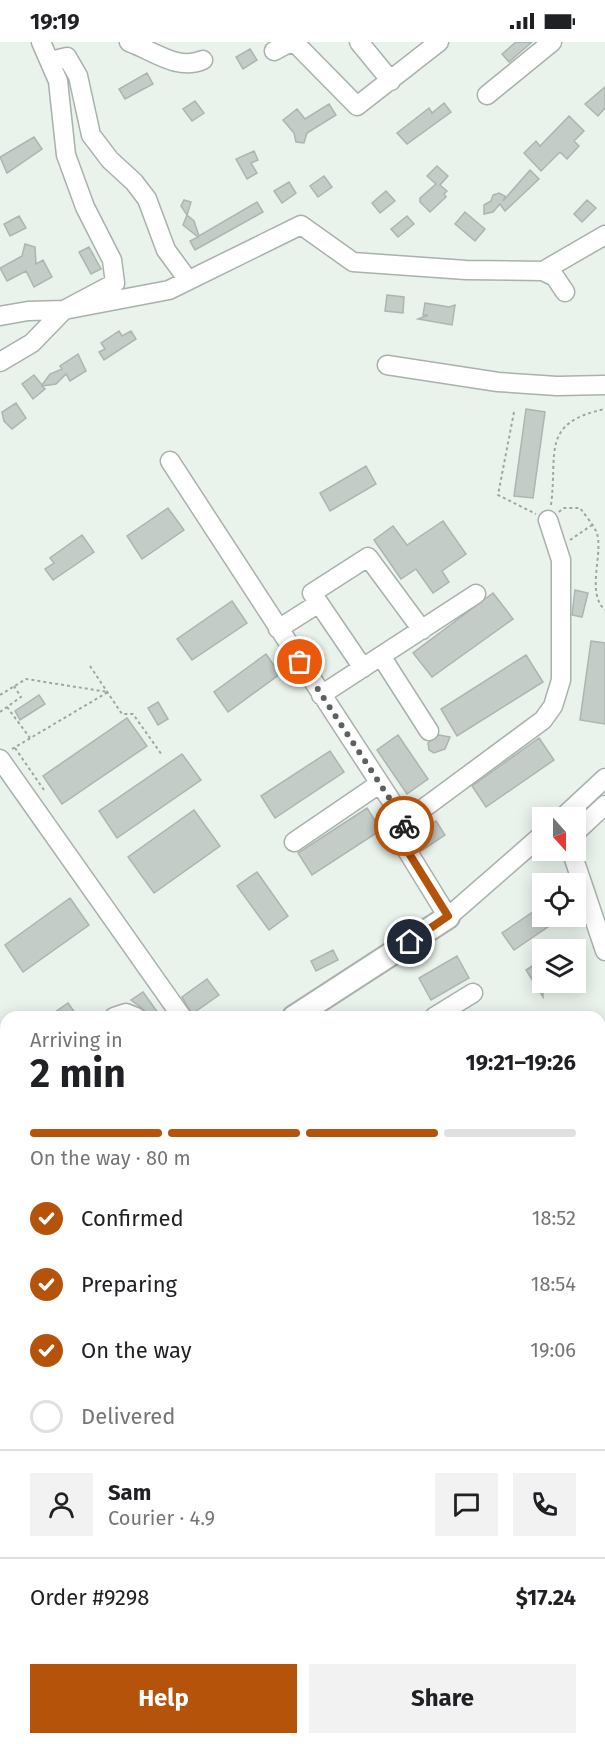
<!DOCTYPE html>
<html lang="en">
<head>
<meta charset="utf-8">
<style>
	body { margin:0; font-family:"Fira Sans",sans-serif; background:#f2f2f2; color:#202124; height:100vh; display:flex; flex-direction:column; font-size:22px; white-space:nowrap }
	* { box-sizing:border-box; margin:0 }
	p { font-size:20px; color:#757577 }
	.icon { flex:none; width:33px; height:33px; fill:none; stroke:currentColor; stroke-width:2; stroke-linecap:round; stroke-linejoin:round }
	.map { position:relative; flex:1; overflow:hidden }
	.details { position:absolute; left:0px; top:969px; width:606px; height:734px; display:flex; flex-direction:column; background:#fff; border-radius:18px 18px 0 0; box-shadow:0 3px 15px #0003 }
	.details>* { flex:none }
	.needle { width:39px; rotate:159deg }
	.fabs { position:absolute; left:532px; top:765px; display:grid; gap:12px }
	.fabs a { display:grid; place-items:center; width:54px; height:54px; border-radius:0px; background:#fff; box-shadow:0 3px 15px #0003; font-size:30px }
	.pin { position:absolute; display:grid; place-items:center; width:51px; height:51px; color:#fff; margin:-26px; border:3px solid #fff; border-radius:50%; box-shadow:0 2px 6px #0007 }
	.courier { position:absolute; display:grid; place-items:center; width:60px; height:60px; margin:-30px; border:4px solid #b45309; border-radius:50%; background:#fff; color:#222; box-shadow:0 2px 8px #0007 }
	.headline em { font-style:normal; font-weight:700 }
	.headline div { display:flex; flex-direction:column-reverse }
	.headline { display:flex; align-items:center; justify-content:space-between; height:102px; padding:0 30px }
	h1 { font-size:39px; font-weight:700; line-height:45px }
	.bar { display:grid; grid-template-columns:repeat(4,1fr); gap:9px 6px; align-content:center; height:72px; padding:0 30px }
	.bar i { height:8px; border-radius:4px; background:#e0e0e0 }
	.bar .selected { background:#b45309 }
	.bar p { grid-column:span 4 }
	.line { display:flex; align-items:center; gap:15px; padding:0 30px; border-top:2px solid #e0e0e0 }
	.line div { flex:1 }
	.round { display:grid; place-items:center; flex:none; width:63px; height:63px; border-radius:0px; background:#f2f2f2 }
	ol { padding:0 30px; list-style:none }
	li { display:flex; align-items:center; gap:18px; height:66px }
	li p { margin-inline-start:auto }
	li .icon { padding:6px; border-radius:50%; background:#b45309; color:#fff; stroke-width:4 }
	li:last-child { color:#757577 }
	li i { width:33px; height:33px; border:3px solid #e0e0e0; border-radius:50% }
	.action { display:flex; gap:12px; margin-top:auto; padding:12px 30px }
	.action a { flex:1; height:69px; border-radius:0px; background:#b45309; color:#fff; font-size:24px; font-weight:700; line-height:69px; text-align:center }
	.action a+a { background:#f2f2f2; color:#202124 }
	.status { display:flex; justify-content:space-between; align-items:center; height:42px; padding:0 30px; background:#fff; direction:ltr }
	.status svg { height:16px; fill:currentColor }
	.map>svg:first-child { display:block }
	.green { fill:#f5c2e3 }
	.building { fill:#c3ccc6; stroke:#acb5af; stroke-width:1.5 }
	.lines { fill:none; stroke-linecap:round; stroke-linejoin:round }
	.minor-casing { stroke:#a8b1ab; stroke-width:21 }
	.major-casing { stroke:#a8b1ab; stroke-width:26 }
	.path { stroke:#9fa6a1; stroke-width:2; stroke-dasharray:3 3; stroke-linecap:butt }
	.minor { stroke:#fff; stroke-width:18 }
	.major { stroke:#fff; stroke-width:22 }
	.done { stroke:#5b615d; stroke-width:6; stroke-dasharray:0 10.8 }
	.route { stroke:#b45309; stroke-width:8 }
</style>
</head>
<body>
<div class="status"><b>19:19</b><svg viewBox="0 0 49 12"><path d="M0 12V9h3v3zM5 12V6h3v6zM10 12V3h3v9zM15 12V0h3v12zM26 1h20v11H26zM47 4h2v5h-2z"/></svg></div>
<div class="map">
<svg width="605" height="1702" viewBox="0 0 605 1702">
	<rect width="100%" height="100%" fill="#e9f3ec"/>
	<path class="green" d="M605 1486V1661L600 1664V1489Z
		M435 1697H553L545 1702H440Z"/>
	<path class="building" d="M516 0H532L509 20 502 12Z
		M250 7 257 18 243 27 236 15Z
		M147 31 153 42 125 57 119 47Z
		M605 45V66L598 74 585 62Z
		M195 59 204 71 192 79 183 67Z
		M444 61 451 70 407 102 397 91 429 66 432 71Z
		M329 62 336 73 307 91 304 101 296 100 294 91 283 78 297 67 305 77Z
		M569 74 584 89 574 99 579 104 567 117 560 110 541 129 524 111 536 99 540 104Z
		M34 95 42 107 7 131 0 115Z
		M254 109 258 118 251 121 257 131 247 137 236 117Z
		M437 124 448 134 440 143 447 149 444 152 446 155 430 170 420 160V156L436 142 427 134Z
		M530 128 539 137 505 169 500 162 493 170 484 172V163L491 159 493 153 499 151 505 154 503 159Z
		M324 134 332 145 318 155 310 144Z
		M289 140 296 151 282 161 274 149Z
		M386 149 395 159 380 171 372 161Z
		M184 158 191 160 187 173 194 179 199 194 257 160 263 170 195 208 190 199 198 195 183 183 187 173 181 164Z
		M587 158 596 166 582 180 574 172Z
		M465 170 485 187 475 199 455 182Z
		M19 174 26 186 10 194 4 182Z
		M407 174 414 182 398 195 391 187Z
		M25 202 35 205 36 222 43 218 52 235 34 245 26 229 7 239 0 226 22 214Z
		M89 205 101 227 91 232 79 210Z
		M387 253 404 255 403 271 385 269Z
		M425 261 449 265 455 263 452 283 418 277 428 273H423Z
		M119 289 122 294 131 289 136 297 104 318 99 310 105 307 101 301Z
		M78 312 86 329 70 339 66 332 56 342 42 344 45 347 33 357 22 342 34 333 42 343 50 332 62 327 60 324Z
		M16 361 26 376 12 387 4 379 2 370Z
		M526 367 545 370 533 456 514 454Z
		M366 424 376 442 330 469 320 451Z
		M168 466 184 488 142 517 127 494Z
		M443 479 466 512 442 529 449 540 433 551 416 527 401 537 374 498 393 484 407 503Z
		M82 493 94 510 53 538 45 527 54 521 50 516Z
		M575 548 588 551 582 575 572 573Z
		M493 551 513 577 432 635 413 611Z
		M232 559 247 581 192 618 177 597Z
		M591 599 605 601V682L580 678Z
		M266 612 280 632 228 670 214 650Z
		M526 613 543 640 457 694 441 667Z
		M39 653 45 662 20 678 15 669Z
		M158 660 168 677 158 683 148 666Z
		M127 676 147 704 62 762 43 734Z
		M398 693 428 737 407 752 377 708Z
		M439 693 450 695 445 707 434 711 429 708 428 701Z
		M539 696 554 718 486 765 472 744Z
		M330 709 344 730 275 776 261 754Z
		M182 712 201 738 117 796 99 769Z
		M367 766 381 788 312 833 298 811Z
		M194 768 220 804 154 851 128 815Z
		M436 779 445 793 421 809 412 795Z
		M257 830 288 874 269 888 237 844Z
		M70 856 89 883 23 930 5 903Z
		M543 863V874H564L514 908 502 891Z
		M333 908 338 918 316 929 311 919Z
		M457 914 469 936 431 958 419 936Z
		M543 917V955L526 928Z
		M207 937 219 953 192 972 182 955Z
		M143 950 161 975H147L144 968 131 958Z
		M68 961 78 975H48Z"/>
	<g class="lines">
		<g class="minor-casing">
			<path id="minor" d="M129 0C154 9 177 29 203 18
				M359 0 391 39
				M274 9 289 1 297 3 357 64 439 0
				M51 19 67 15 78 34 91 93 110 118 134 140 147 157 166 208 188 238
				M487 53 552 0
				M543 229 555 235 565 250
				M0 274 28 269 64 268 115 241 112 218 85 165 66 113 58 39 41 0
				M0 320 32 301 64 268 169 248 301 183 353 220 466 228 543 229 605 193
				M387 323 498 340 557 344 605 343
				M170 419 405 780 400 797 448 875 543 792
				M278 587 319 561
				M381 614 429 689
				M363 626 312 551 368 515 422 588
				M321 653 476 552
				M0 717 182 975
				M562 776 605 736
				M405 780 543 678 553 664 561 638V518L548 478
				M576 790 605 763
				M294 800 379 742
				M571 808 605 909
				M114 975 126 971 136 975
				M434 975 473 951
				M0 1042 6 1038
				M600 1262 605 1269
				M321 1696 325 1702
				M148 1702V1696
				M251 1702 260 1696"/>
		</g>
		<g class="major-casing">
			<path id="major" d="M294 975 448 875
				M0 1172 6 1168"/>
		</g>
		<path class="path" d="M514 370 498 453 536 472
			M551 463C558 410 540 381 605 367
			M559 470 563 466H580C585 473 592 481 596 489 605 509 585 550 605 568
			M570 498 592 483
			M90 624 122 672H133L162 713
			M0 653 26 637 108 650
			M7 665 30 696
			M0 670 21 655 14 644
			M15 706 44 748
			M12 707 108 650"/>
		<use href="#minor" class="minor"/>
		<use href="#major" class="major"/>
	</g>
	<g class="lines">
		<path class="done" d="M300 620 405 780 404 784"/>
		<path class="route" d="M404 784 400 797 448 874 410 900"/>
	</g>
</svg>
<div class="fabs">
<a><svg class="needle" viewBox="-14 -14 28 28"><path d="M0-13l5 13h-10z" fill="#e53935"/><path d="M0 13l5-13h-10z" fill="#757577"/></svg></a>
<a><svg class="icon" aria-label="locate" viewBox="0 0 24 24"><circle cx="12" cy="12" r="6"/><path d="M12 2v4M12 18v4M2 12h4M18 12h4"/></svg></a>
<a><svg class="icon" aria-label="layers" viewBox="0 0 24 24"><path d="M12 4l9 5-9 5-9-5zM3 14l9 5 9-5"/></svg></a>
</div>
<div class="pin" style="left:300px;top:620px;background:#ea580c"><svg class="icon" aria-label="bag" viewBox="0 0 24 24"><path d="M5 8h14l-1 12H6zM9 8a3 3 0 0 1 6 0"/></svg></div>
<div class="pin" style="left:410px;top:900px;background:#1f2937"><svg class="icon" aria-label="home" viewBox="0 0 24 24"><path d="M3 11l9-7 9 7M6 9v11h12V9"/></svg></div>
<div class="courier" style="left:404px;top:784px"><svg class="icon" aria-label="bike" viewBox="0 0 24 24"><circle cx="6" cy="16" r="4"/><circle cx="18" cy="16" r="4"/><path d="M6 16l4-8h5l3 8M10 8l3 8H6M13 5h3"/></svg></div>
<section class="details">
<div class="headline"><div><h1>2 min</h1><p>Arriving in</p></div><em>19:21–19:26</em></div>
<div class="bar"><i class="selected"></i><i class="selected"></i><i class="selected"></i><i></i><p>On the way · 80 m</p></div>
<ol>
<li><svg class="icon" aria-label="check" viewBox="0 0 24 24"><path d="M5 12l5 5 9-10"/></svg>Confirmed<p>18:52</p></li>
<li><svg class="icon" aria-label="check" viewBox="0 0 24 24"><path d="M5 12l5 5 9-10"/></svg>Preparing<p>18:54</p></li>
<li><svg class="icon" aria-label="check" viewBox="0 0 24 24"><path d="M5 12l5 5 9-10"/></svg>On the way<p>19:06</p></li>
<li><i></i>Delivered</li>
</ol>
<div class="line" style="height:108px"><a class="round"><svg class="icon" aria-label="person" viewBox="0 0 24 24"><circle cx="12" cy="8" r="4"/><path d="M4 21q1-7 8-7t8 7"/></svg></a><div><b>Sam</b><p>Courier · 4.9</p></div><a class="round"><svg class="icon" aria-label="chat" viewBox="0 0 24 24"><path d="M4 5h16v11H9l-5 4z"/></svg></a><a class="round"><svg class="icon" aria-label="phone" viewBox="0 0 24 24"><path d="M5 4h4l2 5-3 2q2 4 5 5l2-3 5 2v4C11 20 4 13 5 4z"/></svg></a></div>
<div class="line" style="height:78px"><div>Order #9298</div><b>$17.24</b></div>
<div class="action"><a>Help</a><a>Share</a></div>
</section>
</div>
</body>
</html>
